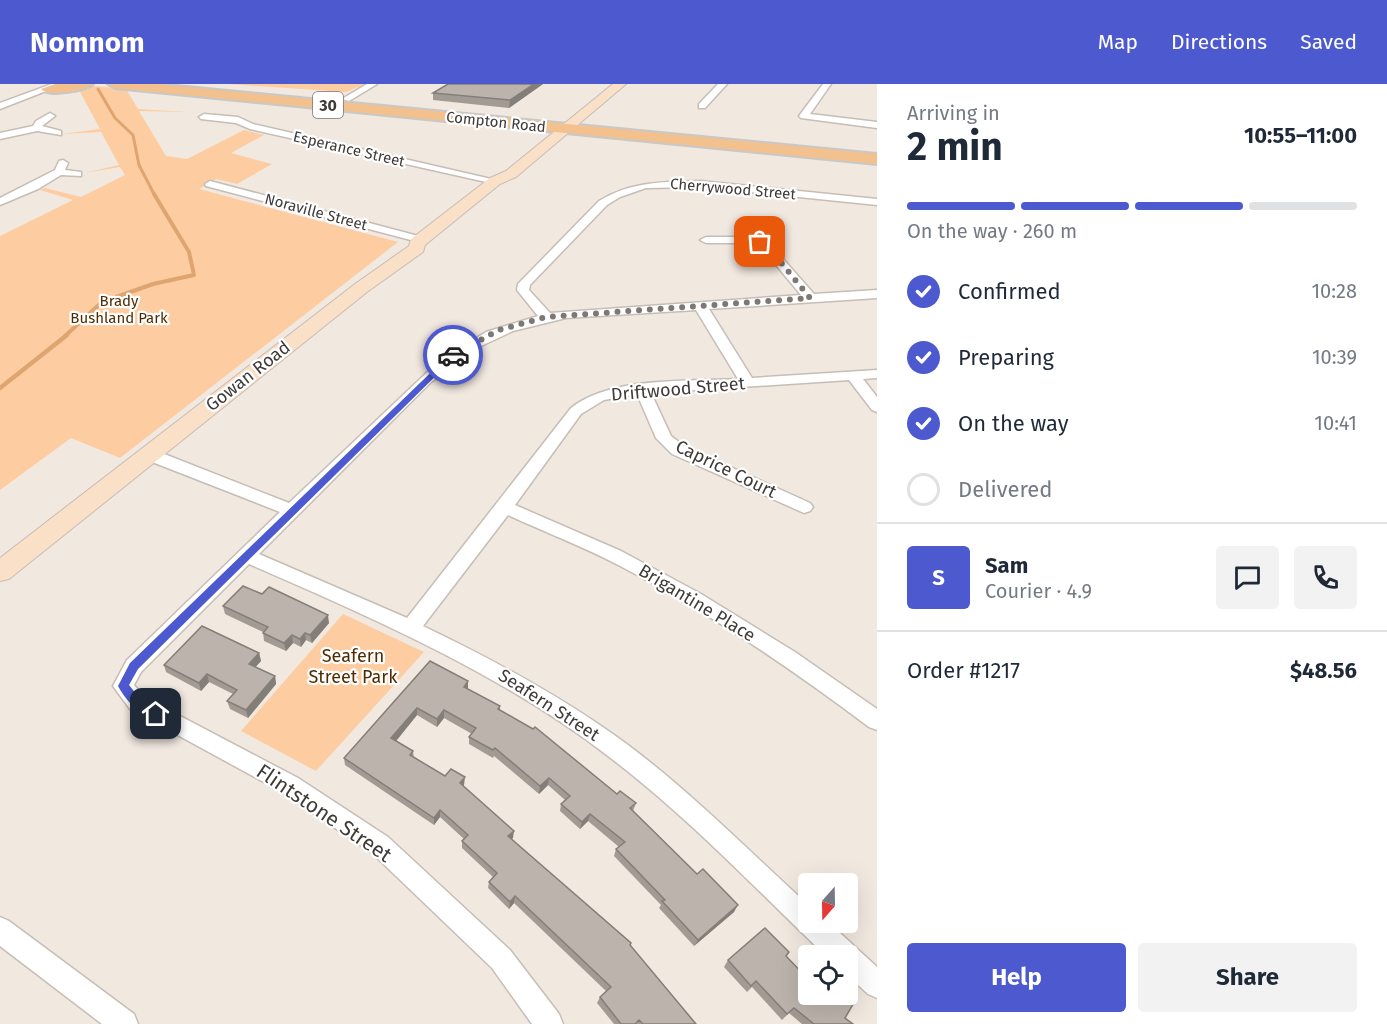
<!DOCTYPE html>
<html lang="en">
<head>
<meta charset="utf-8">
<style>
	body { margin:0; font-family:"Fira Sans",sans-serif; background:#f2f2f3; color:#1f2937; height:100vh; display:flex; flex-direction:column; font-size:22px; white-space:nowrap }
	* { box-sizing:border-box; margin:0 }
	p { font-size:20px; color:#747a83 }
	.icon { flex:none; width:33px; height:33px; fill:none; stroke:currentColor; stroke-width:2; stroke-linecap:round; stroke-linejoin:round }
	.map { position:relative; flex:1; overflow:hidden }
	.panel { display:flex; flex-direction:column; background:#fff; width:510px }
	.panel>* { flex:none }
	.needle { width:39px; rotate:200deg }
	.fabs { position:absolute; left:798px; top:789px; display:grid; gap:12px }
	.fabs a { display:grid; place-items:center; width:60px; height:60px; border-radius:6px; background:#fff; box-shadow:0 6px 24px #0002; font-size:30px }
	.pin { position:absolute; display:grid; place-items:center; width:51px; height:51px; color:#fff; margin:-26px; border-radius:12px; box-shadow:0 3px 9px #0006 }
	.courier { position:absolute; display:grid; place-items:center; width:60px; height:60px; margin:-30px; border:4px solid #4c59cf; border-radius:50%; background:#fff; color:#222; box-shadow:0 2px 8px #0007 }
	.headline em { font-style:normal; font-weight:700 }
	.headline div { display:flex; flex-direction:column-reverse }
	.headline { display:flex; align-items:center; justify-content:space-between; height:102px; padding:0 30px }
	h1 { font-size:39px; font-weight:700; line-height:45px }
	.bar { display:grid; grid-template-columns:repeat(4,1fr); gap:9px 6px; align-content:center; height:72px; padding:0 30px }
	.bar i { height:8px; border-radius:4px; background:#e0e1e3 }
	.bar .active { background:#4c59cf }
	.bar p { grid-column:span 4 }
	.line { display:flex; align-items:center; gap:15px; padding:0 30px; border-top:2px solid #e0e1e3 }
	.line div { flex:1 }
	.round { display:grid; place-items:center; flex:none; width:63px; height:63px; border-radius:6px; background:#f2f2f3 }
	ol { padding:0 30px; list-style:none }
	li { display:flex; align-items:center; gap:18px; height:66px }
	li p { margin-inline-start:auto }
	li .icon { padding:6px; border-radius:50%; background:#4c59cf; color:#fff; stroke-width:4 }
	li:last-child { color:#747a83 }
	li i { width:33px; height:33px; border:3px solid #e0e1e3; border-radius:50% }
	.cta { display:flex; gap:12px; margin-top:auto; padding:12px 30px }
	.cta a { flex:1; height:69px; border-radius:6px; background:#4c59cf; color:#fff; font-size:24px; font-weight:700; line-height:69px; text-align:center }
	.cta a+a { background:#f2f2f3; color:#1f2937 }
	header { display:flex; align-items:center; gap:36px; box-sizing:border-box; height:84px; padding:0 30px; background:#4c59cf; color:#fff }
	header strong { font-size:28px }
	nav { display:flex; gap:33px; margin-inline-start:auto; font-size:21px }
	main { display:flex; flex:1; min-height:0 }
	.map>svg:first-child { display:block }
	.green { fill:#fdcda1 }
	.lines { fill:none; stroke-linecap:round; stroke-linejoin:round }
	.stream-far2 { stroke:#dea570; stroke-width:3 }
	.stream-far1 { stroke:#dea570; stroke-width:4 }
	.stream { stroke:#dea570; stroke-width:4.5 }
	.street-casing { stroke:#c6bdb6; stroke-width:3 }
	.secondary-casing { stroke:#c6bdb6; stroke-width:2 }
	.primary-casing { stroke:#c9c8c7; stroke-width:4 }
	.street { fill:#fff; fill-rule:evenodd }
	.secondary { fill:#f9e0c7; fill-rule:evenodd }
	.primary { fill:#f2c18e; fill-rule:evenodd }
	.wall { fill:#a29b94 }
	.shaded-wall { fill:#847e78 }
	.building { fill:#bcb4ac; stroke:#847e78; stroke-width:1.5 }
	.route { fill:#4c59cf }
	.done { stroke:#7d7873; stroke-width:6; stroke-dasharray:0 10.8 }
	.labels { text-anchor:middle; stroke-width:4.5; stroke-linejoin:round; paint-order:stroke }
	.far-street-label { font-size:15px; fill:#3f3b38; stroke:#fff }
	.far-park-label { font-size:15px; fill:#512c00; stroke:#fff }
	.shield { fill:#fff; stroke:#797674; stroke-width:1.5 }
	.shield-label { font-size:16px; font-weight:bold; fill:#3f3b38 }
	.street-label { font-size:18px; fill:#3f3b38; stroke:#fff }
	.park-label { font-size:18px; fill:#512c00; stroke:#fff }
	.near-street-label { font-size:21px; fill:#3f3b38; stroke:#fff }
</style>
</head>
<body>
<header>
<strong>Nomnom</strong>
<nav><a>Map</a><a>Directions</a><a>Saved</a></nav>
</header>
<main>
<div class="map">
<svg width="877" height="940" viewBox="0 0 877 940">
	<rect width="100%" height="100%" fill="#f1e8e0"/>
	<path class="green" d="M228 0H365L346 8Z
		M94 2 126 5 138 25 187 28 139 27 166 72 187 75 244 46 264 51 231 69 272 80 237 100 216 95 199 105 398 158 120 374 71 354 0 406V152L73 116 40 106 45 104 81 113 125 91 120 83 84 89 119 81 101 48 62 50 100 45 78 4Z
		M343 530 424 568 316 687 241 647Z"/>
	<g class="lines">
		<path class="stream-far2" d="M98 5 115 34 133 51 139 81 155 112"/>
		<path class="stream-far1" d="M65 252 102 218 153 200 194 191 189 168 154 110"/>
		<path class="stream" d="M0 304 67 251"/>
		<g class="street-casing">
			<path id="street" d="M52 0H64L0 25V19Z
				M367 0H377L349 17 342 15Z
				M718 0H727L705 24H699V20Z
				M823 0H831L810 30 877 38V44L801 34 799 32Z
				M50 29 55 32 42 42 61 47V51L37 47 0 55V49L33 42 36 37Z
				M204 30 238 33 253 40 500 97 495 100 250 45 236 39 201 35 199 33Z
				M63 76 68 79 65 86 81 88V92L61 91 38 105 0 121V114L55 86 59 77Z
				M210 97 426 154 428 156 422 159 206 102 205 100Z
				M700 97 877 115V121L700 103 646 104 620 113 607 121 530 201 529 206 550 229 801 211 761 163 747 159H706L700 156 706 153H748L769 159 814 210 877 206V214L709 225 752 294 877 286V294L863 295 877 313V328L872 326 849 296 651 309 671 352 684 362 810 419 813 423 810 427 804 429 672 370 656 354 637 310 604 316 581 330 515 421 621 467 701 510 795 568 877 625V646L869 643C792 585 711 530 624 484 587 464 547 449 508 431L423 542C494 576 564 614 628 661 692 709 749 767 808 821V838H828L877 883V914L868 910 848 892V872H826C756 805 689 734 612 675 503 590 375 535 249 480L141 588 134 601 144 613 298 694 388 753 510 866 559 930 563 940H532L492 884 372 769 282 708 130 625 113 602 127 576 280 428 142 374 140 370 148 365 154 366 289 419 437 279 486 248 538 232 517 206 518 200 599 117C632 97 663 98 700 97ZM696 226 738 295C688 298 611 292 571 324L407 534 259 470 431 298 479 263 513 247 566 234Z
				M0 833 9 837 134 930 138 940H102L0 862Z"/>
		</g>
		<g class="secondary-casing">
			<path id="secondary" d="M613 0H626L516 93 500 100 425 161 423 168 367 208 9 495 0 497V474L355 200 409 162 411 155 490 94 506 87Z"/>
		</g>
		<g class="primary-casing">
			<path id="primary" d="M55 0H93C85 7 49 13 41 5Z
				M108 0H156L877 70V80L115 4Z"/>
		</g>
		<use href="#street" class="street"/>
		<use href="#secondary" class="secondary"/>
		<use href="#primary" class="primary"/>
	</g>
	<path class="wall" d="M448 0H543L509 24 433 16V9Z
		M223 522 329 539 312 559 306 556 301 563 293 559 286 567 264 557 263 548 225 530Z
		M259 569 261 577 255 583 275 592 276 600 248 634 230 625 227 617 233 610 209 598 201 607 166 588 164 581Z
		M430 577 468 605 500 622V626L617 710 636 719 633 727 734 828 694 862 659 824 661 821 614 772 616 765 619 763 588 737 580 745 560 727 561 720 565 716 548 701 539 710 494 672 493 674 469 660V653L472 650 444 634 437 643 417 631 396 657 413 667 414 674 445 692 464 701 463 702 513 754 511 755 631 859 630 862 696 940H614L597 919 600 913 606 907 514 819 509 825 488 804 489 798 493 793 462 764V757L464 755 440 733 434 741 345 681 344 674Z
		M789 868 786 872 845 934 853 940H802L789 929 782 936 752 903 747 908 724 883 728 876Z"/>
	<path class="shaded-wall" d="M534 0H543L509 24 510 16Z
		M328 531 329 539 312 559 310 551Z
		M305 549 306 556 301 563 300 555Z
		M292 551 293 559 286 567 284 559Z
		M259 569 261 577 251 588 249 580Z
		M207 590 209 598 201 607 199 599Z
		M275 592 276 600 248 634 246 626Z
		M468 597V605L464 603Z
		M417 624V631L392 662 391 654Z
		M444 626V634L437 643V635Z
		M465 693 464 701 460 707V699Z
		M549 694 548 701 539 710 540 702Z
		M440 726V733L434 741V734Z
		M590 730 588 737 580 745 582 738Z
		M514 747 513 754 507 759 508 752Z
		M515 812 514 819 509 825 510 818Z
		M738 821 734 828 694 862 698 856Z"/>
	<path class="building" d="M448 0H534L510 16 433 9Z
		M243 502 262 510 269 503 328 531 310 551 305 549 300 555 292 551 284 559 263 549 268 543 223 522Z
		M202 542 259 569 249 580 275 592 246 626 227 617 237 606 207 590 199 599 164 581Z
		M430 577 468 597 464 603 500 622 498 625 533 645 535 643 617 710 620 707 636 719 630 724 697 790 703 785 738 821 698 856 662 817 665 816 616 765 625 758 590 730 582 738 561 720 570 712 549 694 540 702 495 664 493 666 469 653 476 644 444 626 437 635 417 624 391 654 413 667 410 671 445 692 451 685 465 693 460 699 514 747 508 752 631 859 630 861 696 940H643L639 936 635 940H621L600 913 611 903 515 812 510 818 489 798 497 789 462 757 468 751 440 726 434 734 344 674Z
		M765 844 789 868 786 872 808 895V910H846L855 917 845 934 853 940H814L794 924 787 930 756 897 751 902 728 876Z"/>
	<path class="route" d="M451 269 457 271 138 585 129 601 141 616 160 626V633C142 637 125 615 118 602L130 579Z"/>
	<g class="lines">
		<path class="done" d="M453 271 499 246 546 233 810 214 770 165 760 158"/>
	</g>
	<g class="labels">
		<g class="far-street-label">
			<text transform="translate(496 38) rotate(6)" y="5">Compton Road</text>
			<text transform="translate(349 65) rotate(13)" y="5">Esperance Street</text>
			<text transform="translate(733 105) rotate(5)" y="5">Cherrywood Street</text>
			<text transform="translate(316 128) rotate(15)" y="5">Noraville Street</text>
		</g>
		<g class="far-park-label">
			<text x="119" y="222">Brady<tspan x="119" dy="17">Bushland Park</tspan></text>
		</g>
		<rect class="shield" x="313" y="8" width="30" height="26" rx="4.5"/>
		<g class="shield-label">
			<text x="328" y="27">30</text>
		</g>
		<g class="street-label">
			<text transform="translate(248 292) rotate(-38)" y="6">Gowan Road</text>
			<text transform="translate(678 305) rotate(-5)" y="6">Driftwood Street</text>
			<text transform="translate(726 385) rotate(26)" y="6">Caprice Court</text>
			<text transform="translate(697 519) rotate(31)" y="6">Brigantine Place</text>
			<text transform="translate(549 621) rotate(33)" y="6">Seafern Street</text>
		</g>
		<g class="park-label">
			<text x="353" y="578">Seafern<tspan x="353" dy="21">Street Park</tspan></text>
		</g>
		<g class="near-street-label">
			<text transform="translate(324 729) rotate(34)" y="7">Flintstone Street</text>
		</g>
	</g>
</svg>
<div class="fabs">
<a><svg class="needle" viewBox="-14 -14 28 28"><path d="M0-13l5 13h-10z" fill="#e53935"/><path d="M0 13l5-13h-10z" fill="#747a83"/></svg></a>
<a><svg class="icon" aria-label="locate" viewBox="0 0 24 24"><circle cx="12" cy="12" r="6"/><path d="M12 2v4M12 18v4M2 12h4M18 12h4"/></svg></a>
</div>
<div class="pin" style="left:760px;top:158px;background:#ea580c"><svg class="icon" aria-label="bag" viewBox="0 0 24 24"><path d="M5 8h14l-1 12H6zM9 8a3 3 0 0 1 6 0"/></svg></div>
<div class="pin" style="left:156px;top:630px;background:#1f2937"><svg class="icon" aria-label="home" viewBox="0 0 24 24"><path d="M3 11l9-7 9 7M6 9v11h12V9"/></svg></div>
<div class="courier" style="left:453px;top:271px"><svg class="icon" aria-label="car" viewBox="0 0 24 24"><path d="M5 17H2v-5l4-1 3-4h7l3 4 3 1v5h-3M9 17h6M6 11h13"/><circle cx="7" cy="17" r="2"/><circle cx="17" cy="17" r="2"/></svg></div>
</div>
<section class="panel">
<div class="headline"><div><h1>2 min</h1><p>Arriving in</p></div><em>10:55–11:00</em></div>
<div class="bar"><i class="active"></i><i class="active"></i><i class="active"></i><i></i><p>On the way · 260 m</p></div>
<ol>
<li><svg class="icon" aria-label="check" viewBox="0 0 24 24"><path d="M5 12l5 5 9-10"/></svg>Confirmed<p>10:28</p></li>
<li><svg class="icon" aria-label="check" viewBox="0 0 24 24"><path d="M5 12l5 5 9-10"/></svg>Preparing<p>10:39</p></li>
<li><svg class="icon" aria-label="check" viewBox="0 0 24 24"><path d="M5 12l5 5 9-10"/></svg>On the way<p>10:41</p></li>
<li><i></i>Delivered</li>
</ol>
<div class="line" style="height:108px"><b class="round" style="background:#4c59cf;color:#fff">S</b><div><b>Sam</b><p>Courier · 4.9</p></div><a class="round"><svg class="icon" aria-label="chat" viewBox="0 0 24 24"><path d="M4 5h16v11H9l-5 4z"/></svg></a><a class="round"><svg class="icon" aria-label="phone" viewBox="0 0 24 24"><path d="M5 4h4l2 5-3 2q2 4 5 5l2-3 5 2v4C11 20 4 13 5 4z"/></svg></a></div>
<div class="line" style="height:78px"><div>Order #1217</div><b>$48.56</b></div>
<div class="cta"><a>Help</a><a>Share</a></div>
</section>
</main>
</body>
</html>
